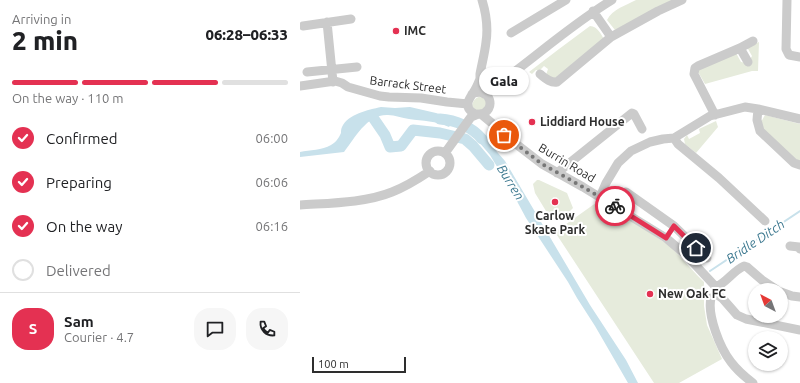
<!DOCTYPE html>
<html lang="en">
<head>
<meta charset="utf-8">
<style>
	body { margin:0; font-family:Ubuntu,sans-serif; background:#f6f6f6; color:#202124; height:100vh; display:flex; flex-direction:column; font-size:15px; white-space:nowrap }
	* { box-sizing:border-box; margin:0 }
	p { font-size:13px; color:#757577 }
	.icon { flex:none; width:22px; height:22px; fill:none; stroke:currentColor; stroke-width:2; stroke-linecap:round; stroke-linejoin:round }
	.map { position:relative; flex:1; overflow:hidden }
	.drawer { display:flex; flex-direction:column; background:#fff; width:300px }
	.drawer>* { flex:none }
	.needle { width:26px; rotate:319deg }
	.fabs { position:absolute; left:448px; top:283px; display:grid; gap:8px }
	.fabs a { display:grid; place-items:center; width:40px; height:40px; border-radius:50%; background:#fff; box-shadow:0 1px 3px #0004; font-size:20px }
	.scale { position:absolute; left:12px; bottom:10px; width:94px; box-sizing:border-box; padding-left:4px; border:2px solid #2e2e2e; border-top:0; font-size:11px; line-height:14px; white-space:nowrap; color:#2e2e2e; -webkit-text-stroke:3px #fff; paint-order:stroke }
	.pin { position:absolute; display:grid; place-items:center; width:34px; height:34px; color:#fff; margin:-17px; border:2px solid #fff; border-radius:50%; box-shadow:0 1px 4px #0007 }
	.courier { position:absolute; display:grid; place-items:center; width:40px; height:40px; margin:-20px; border:3px solid #e43152; border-radius:50%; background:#fff; color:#222; box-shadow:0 1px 5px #0007 }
	.bubble { position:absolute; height:28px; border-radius:14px; background:#fff; box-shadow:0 1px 3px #0004; font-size:13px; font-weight:800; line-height:28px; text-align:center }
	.head em { font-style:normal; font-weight:800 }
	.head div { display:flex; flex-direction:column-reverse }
	.head { display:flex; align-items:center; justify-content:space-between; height:68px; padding:0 12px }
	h1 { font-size:26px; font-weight:800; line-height:30px }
	.bar { display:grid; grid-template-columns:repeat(4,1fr); gap:6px 4px; align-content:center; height:48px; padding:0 12px }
	.bar i { height:5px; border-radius:3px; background:#e0e0e0 }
	.bar .selected { background:#e43152 }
	.bar p { grid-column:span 4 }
	.line { display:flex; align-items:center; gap:10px; padding:0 12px; border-top:1px solid #e0e0e0 }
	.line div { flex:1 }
	.round { display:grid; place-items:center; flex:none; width:42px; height:42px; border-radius:16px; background:#f6f6f6 }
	ol { padding:0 12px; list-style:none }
	li { display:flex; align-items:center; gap:12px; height:44px }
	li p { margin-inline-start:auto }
	li .icon { padding:4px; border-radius:50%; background:#e43152; color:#fff; stroke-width:4 }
	li:last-child { color:#757577 }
	li i { width:22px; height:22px; border:2px solid #e0e0e0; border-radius:50% }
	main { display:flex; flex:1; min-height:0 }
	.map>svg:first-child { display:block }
	.green { fill:#e6ebdc }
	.water { fill:#c8e1eb }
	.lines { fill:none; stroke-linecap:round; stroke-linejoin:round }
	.stream { stroke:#c8e1eb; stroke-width:2 }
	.river { stroke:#c8e1eb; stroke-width:11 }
	.minor { stroke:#cbcbcb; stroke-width:9 }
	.done { stroke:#777; stroke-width:4; stroke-dasharray:0 7.2 }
	.route { stroke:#e43152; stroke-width:5 }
	.poi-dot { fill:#e43152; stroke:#fff; stroke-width:1.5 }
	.labels { text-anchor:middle; stroke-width:4; stroke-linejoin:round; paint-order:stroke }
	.poi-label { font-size:12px; font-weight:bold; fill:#2e2e2e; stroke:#fff; text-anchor:start }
	.street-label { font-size:12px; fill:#2e2e2e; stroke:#fff }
	.water-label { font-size:13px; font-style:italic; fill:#3d7990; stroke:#fff }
</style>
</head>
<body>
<main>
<section class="drawer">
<div class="head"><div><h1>2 min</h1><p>Arriving in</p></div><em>06:28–06:33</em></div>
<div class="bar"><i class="selected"></i><i class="selected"></i><i class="selected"></i><i></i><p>On the way · 110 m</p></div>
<ol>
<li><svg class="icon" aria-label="check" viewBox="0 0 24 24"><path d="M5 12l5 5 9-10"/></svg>Confirmed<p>06:00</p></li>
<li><svg class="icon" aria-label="check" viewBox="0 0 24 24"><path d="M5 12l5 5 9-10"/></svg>Preparing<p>06:06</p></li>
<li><svg class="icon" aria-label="check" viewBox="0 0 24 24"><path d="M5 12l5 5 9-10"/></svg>On the way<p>06:16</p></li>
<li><i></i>Delivered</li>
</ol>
<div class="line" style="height:72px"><b class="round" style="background:#e43152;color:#fff">S</b><div><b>Sam</b><p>Courier · 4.7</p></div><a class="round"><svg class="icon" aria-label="chat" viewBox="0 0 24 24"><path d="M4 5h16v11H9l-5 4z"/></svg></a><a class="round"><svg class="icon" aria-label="phone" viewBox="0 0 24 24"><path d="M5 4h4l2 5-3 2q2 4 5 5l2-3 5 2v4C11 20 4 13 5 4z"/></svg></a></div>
</section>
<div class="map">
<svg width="500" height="383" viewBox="0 0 500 383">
	<rect width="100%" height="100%" fill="#fff"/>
	<path class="green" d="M336 0H375L315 30 307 20C312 9 327 5 336 0Z
		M290 26C298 27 300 33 304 39L258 78 253 79 246 75 248 69 244 66 239 71 236 70 232 74 229 72 259 49Z
		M459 42 458 71H452L405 84 397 70 436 53 441 62 448 63 452 56 447 47Z
		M182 96 187 101 185 108 177 112 172 106C173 100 176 97 182 96Z
		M465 115 500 124V163L461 129V122Z
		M416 121 418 127 396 153 385 144 384 139 387 135 389 139 400 133 399 129Z
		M237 180H239L267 193 273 208 262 219 246 211 235 193 233 184Z
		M300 200 370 246 397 275 404 282V306L407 325 422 359 379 383H354L255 232Z"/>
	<path class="water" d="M81 107 95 108 110 107 136 113 155 119 149 127C136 121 123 121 109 119 102 118 95 115 88 115 67 114 55 138 44 152L0 157V152C10 150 22 150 31 145 35 143 39 138 41 133 41 131 41 129 42 127 48 114 68 110 81 107Z
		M173 127 178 130 205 161 290 305 326 360 338 383H328L295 326 277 298 268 282 226 218 211 190 190 155 179 142 169 133Z"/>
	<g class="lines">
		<path class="stream" d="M410 271 500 211"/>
		<path class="river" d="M72 116 85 135 90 147 101 146 113 130 140 133 165 139 173 146 189 165
			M140 119C156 120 172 127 182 139"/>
		<path class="minor" d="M182 0C186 13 188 29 186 42 185 52 182 63 180 74V79L183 93
			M487 0 486 49 489 55 500 57
			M293 11 311 37
			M27 22 33 82
			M3 26 51 19
			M211 33 266 0
			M440 48 448 62
			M7 72 57 67
			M240 74C245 78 250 83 257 82L311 37 358 11 382 0
			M0 86 35 81 42 83 48 87 80 96 89 97 121 98 147 102 168 104
			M172 94C191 85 197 112 180 114 177 115 174 114 172 112 164 106 169 99 173 93 176 89 178 84 180 79
			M184 94C228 64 266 28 312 0
			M458 109 457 120 460 131 494 163 500 165
			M181 114 193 124 198 130 242 164 283 187 366 238 386 255 415 286
			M415 115 394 74 395 68 398 66 440 48 453 41
			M374 138 378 144 419 178 465 221
			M126 163a12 12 0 1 1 24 0a12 12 0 1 1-24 0Z
			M145 153 171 117 178 114
			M257 173 332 113 334 114 342 129
			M326 192 374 226 407 258
			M300 197 306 183 318 163 331 151 350 142 363 139 374 138 410 116 445 107 458 109 500 119
			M0 205C29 203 65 203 92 192 105 187 118 179 130 171
			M490 246 499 247 500 249
			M416 287C427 282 433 271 444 266L447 267 462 280 477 290
			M481 292 492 296 500 297
			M419 296 423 299 437 315 446 319 500 330
			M411 298C407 315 420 348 431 362 437 370 445 377 453 383"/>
	</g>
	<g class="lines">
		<path class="done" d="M204 135 242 164 283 187 315 206"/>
		<path class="route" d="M315 206 366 238 374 226 396 248"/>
	</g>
	<g class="poi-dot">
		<circle cx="96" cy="31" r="4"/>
		<circle cx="232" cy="122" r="4"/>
		<circle cx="255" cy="202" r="4"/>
		<circle cx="350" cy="294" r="4"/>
	</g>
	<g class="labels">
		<g class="poi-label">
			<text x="104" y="35">IMC</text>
			<text x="240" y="126">Liddiard House</text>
			<text x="255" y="220" text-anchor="middle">Carlow<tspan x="255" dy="14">Skate Park</tspan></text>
			<text x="358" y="298">New Oak FC</text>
		</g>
		<g class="street-label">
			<text transform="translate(108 85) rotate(7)" y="4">Barrack Street</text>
			<text transform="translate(267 163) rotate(31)" y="4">Burrin Road</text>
		</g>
		<g class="water-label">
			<text transform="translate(211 182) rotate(58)" y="5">Burren</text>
			<text transform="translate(455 241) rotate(-34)" y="5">Bridle Ditch</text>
		</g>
	</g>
</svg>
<div class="fabs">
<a><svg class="needle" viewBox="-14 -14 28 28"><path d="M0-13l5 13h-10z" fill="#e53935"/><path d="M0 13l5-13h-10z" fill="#757577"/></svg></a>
<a><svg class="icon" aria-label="layers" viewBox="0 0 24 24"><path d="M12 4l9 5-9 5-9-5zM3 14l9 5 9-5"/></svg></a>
</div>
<div class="scale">100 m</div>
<div class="pin" style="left:204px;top:135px;background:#ea580c"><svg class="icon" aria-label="bag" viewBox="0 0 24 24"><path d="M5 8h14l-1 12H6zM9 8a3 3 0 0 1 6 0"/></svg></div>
<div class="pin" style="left:396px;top:248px;background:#1f2937"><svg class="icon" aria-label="home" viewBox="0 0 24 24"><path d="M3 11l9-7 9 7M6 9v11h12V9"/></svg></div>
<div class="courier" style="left:315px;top:206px"><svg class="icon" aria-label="bike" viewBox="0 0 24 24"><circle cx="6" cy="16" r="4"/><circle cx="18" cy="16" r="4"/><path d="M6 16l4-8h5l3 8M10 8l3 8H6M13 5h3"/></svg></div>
<div class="bubble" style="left:179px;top:67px;width:50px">Gala</div>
</div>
</main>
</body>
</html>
